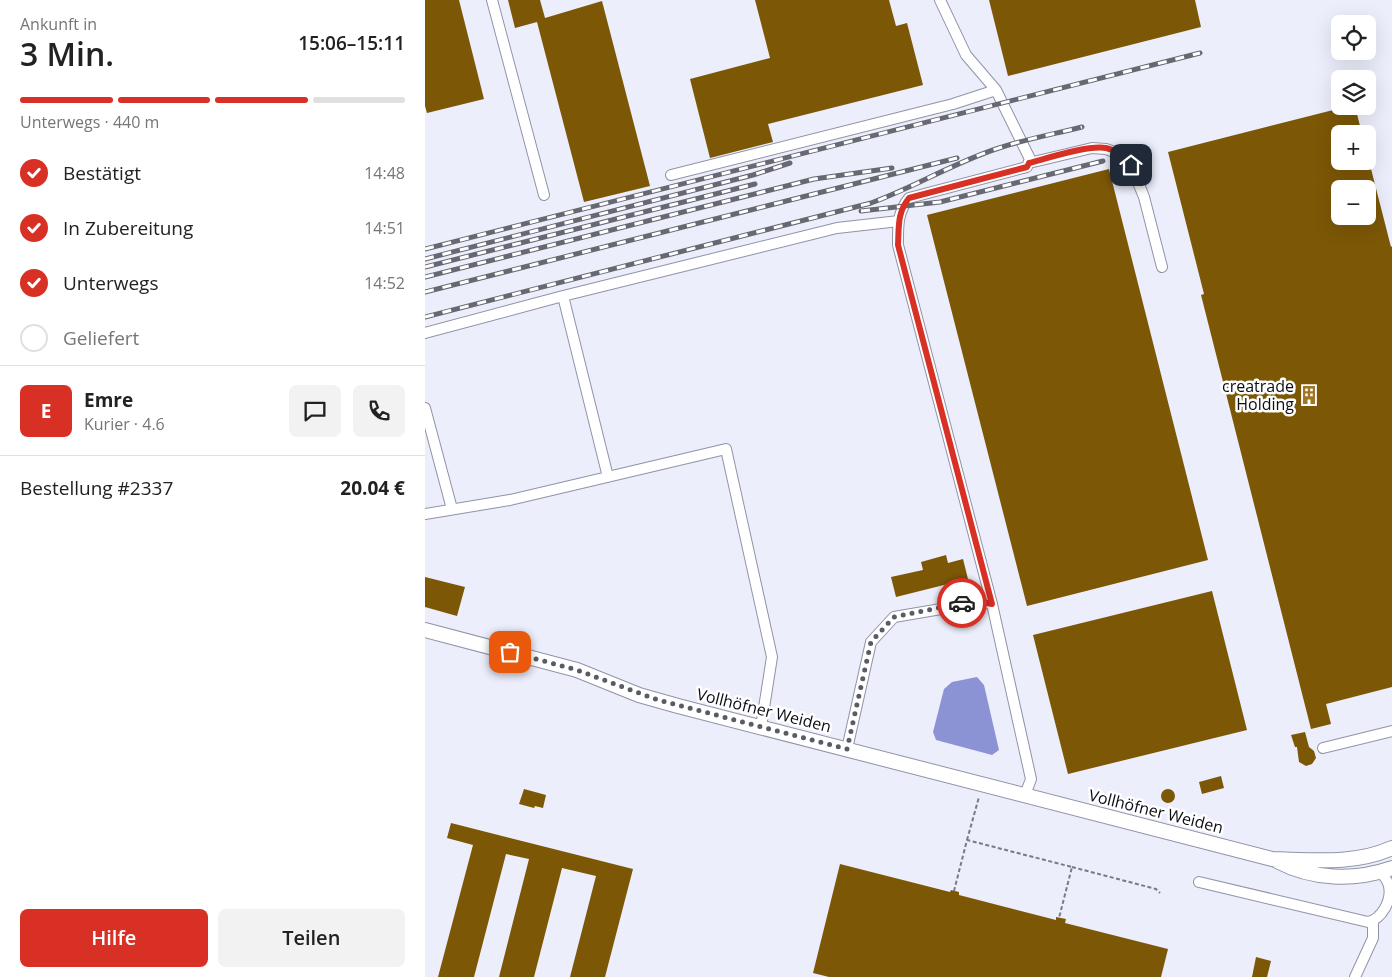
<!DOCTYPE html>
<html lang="de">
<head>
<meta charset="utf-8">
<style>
	body { margin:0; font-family:"Open Sans",sans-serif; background:#f2f2f2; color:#222; height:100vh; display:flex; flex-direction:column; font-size:19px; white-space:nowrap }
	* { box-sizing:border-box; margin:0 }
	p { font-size:16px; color:#767676 }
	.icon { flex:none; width:28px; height:28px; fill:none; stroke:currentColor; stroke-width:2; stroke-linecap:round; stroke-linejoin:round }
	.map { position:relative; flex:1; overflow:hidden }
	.sheet { display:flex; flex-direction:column; background:#fff; width:425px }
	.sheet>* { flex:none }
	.controls { position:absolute; left:906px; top:15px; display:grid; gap:10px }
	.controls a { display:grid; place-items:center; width:45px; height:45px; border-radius:8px; background:#fff; box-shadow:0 5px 20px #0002; font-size:25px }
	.pin { position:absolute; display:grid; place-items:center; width:42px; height:42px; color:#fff; margin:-21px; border-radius:10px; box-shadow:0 2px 8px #0006 }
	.courier { position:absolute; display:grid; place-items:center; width:50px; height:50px; margin:-25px; border:4px solid #d93025; border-radius:50%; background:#fff; color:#222; box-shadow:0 1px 6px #0007 }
	.overview em { font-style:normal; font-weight:600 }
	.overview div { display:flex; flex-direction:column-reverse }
	.overview { display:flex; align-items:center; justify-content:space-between; height:85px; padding:0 20px }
	h1 { font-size:32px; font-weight:600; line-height:38px }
	.bar { display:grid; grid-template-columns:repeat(4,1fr); gap:8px 5px; align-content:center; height:60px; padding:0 20px }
	.bar i { height:6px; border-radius:4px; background:#e0e0e0 }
	.bar .active { background:#d93025 }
	.bar p { grid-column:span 4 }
	.line { display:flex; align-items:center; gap:12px; padding:0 20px; border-top:1px solid #e0e0e0 }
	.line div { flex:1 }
	.round { display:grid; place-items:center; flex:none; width:52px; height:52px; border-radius:8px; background:#f2f2f2 }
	ol { padding:0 20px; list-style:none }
	li { display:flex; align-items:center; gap:15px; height:55px }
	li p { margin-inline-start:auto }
	li .icon { padding:5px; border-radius:50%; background:#d93025; color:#fff; stroke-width:4 }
	li:last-child { color:#767676 }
	li i { width:28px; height:28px; border:2px solid #e0e0e0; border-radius:50% }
	.cta { display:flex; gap:10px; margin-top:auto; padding:10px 20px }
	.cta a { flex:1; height:58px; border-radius:8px; background:#d93025; color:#fff; font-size:20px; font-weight:600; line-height:58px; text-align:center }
	.cta a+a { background:#f2f2f2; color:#222 }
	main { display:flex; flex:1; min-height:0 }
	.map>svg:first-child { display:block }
	.water { fill:#8c93d5 }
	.building { fill:#7c5706; fill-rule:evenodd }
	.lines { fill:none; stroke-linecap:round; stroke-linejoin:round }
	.minor-casing { stroke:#9093a7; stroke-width:12 }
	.major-casing { stroke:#9093a7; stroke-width:16 }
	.path { stroke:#797a84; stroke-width:2; stroke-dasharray:4 2.5; stroke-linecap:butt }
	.minor { stroke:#fff; stroke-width:10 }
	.major { stroke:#fff; stroke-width:14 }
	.rail-casing { stroke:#676972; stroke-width:5 }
	.rail { stroke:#fff; stroke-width:3; stroke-dasharray:9; stroke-linecap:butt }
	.done { stroke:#5a5c65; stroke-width:5; stroke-dasharray:0 9 }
	.route { stroke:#d93025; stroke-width:6 }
	.labels { text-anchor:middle; stroke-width:5; stroke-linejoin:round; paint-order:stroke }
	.poi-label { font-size:16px; fill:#0c0d14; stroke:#fff; text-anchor:end }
	.street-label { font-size:16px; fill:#0c0d14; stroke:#fff }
</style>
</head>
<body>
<main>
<section class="sheet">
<div class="overview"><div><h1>3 Min.</h1><p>Ankunft in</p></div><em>15:06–15:11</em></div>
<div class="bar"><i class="active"></i><i class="active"></i><i class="active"></i><i></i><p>Unterwegs · 440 m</p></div>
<ol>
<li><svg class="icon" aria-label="check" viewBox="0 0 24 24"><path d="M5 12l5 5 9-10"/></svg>Bestätigt<p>14:48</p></li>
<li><svg class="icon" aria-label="check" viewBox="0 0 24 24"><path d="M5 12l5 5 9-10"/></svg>In Zubereitung<p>14:51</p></li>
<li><svg class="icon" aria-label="check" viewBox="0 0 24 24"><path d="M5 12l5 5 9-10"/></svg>Unterwegs<p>14:52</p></li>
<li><i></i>Geliefert</li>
</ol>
<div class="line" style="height:90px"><b class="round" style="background:#d93025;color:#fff">E</b><div><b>Emre</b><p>Kurier · 4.6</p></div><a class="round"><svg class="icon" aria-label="chat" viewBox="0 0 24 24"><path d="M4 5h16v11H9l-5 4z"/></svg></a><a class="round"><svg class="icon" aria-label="phone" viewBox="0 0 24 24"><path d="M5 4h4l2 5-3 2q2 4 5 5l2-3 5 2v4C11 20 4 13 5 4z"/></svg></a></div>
<div class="line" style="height:65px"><div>Bestellung #2337</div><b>20.04 €</b></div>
<div class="cta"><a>Hilfe</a><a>Teilen</a></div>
</section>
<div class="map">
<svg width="967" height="977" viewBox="0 0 967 977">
	<rect width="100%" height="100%" fill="#eceefb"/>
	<path class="water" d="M552 677 559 685 574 750 567 755 511 740 508 732 519 689 527 682Z"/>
	<path class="building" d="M0 0H34L59 99 2 113 0 106Z
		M83 0H115L120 18 177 1 225 186 159 202 112 22 90 28Z
		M330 0H464L471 26 482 23 498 85 343 124 348 142 285 158 265 79 345 58Z
		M564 0H770L776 27 583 76Z
		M924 106H930L937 134H915V161H944L966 247 967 246V687L901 704 906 724 886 729 776 295 779 294 743 152ZM915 189H942V216H915Z
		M684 169 783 560 602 606 502 215Z
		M521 555 523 563 538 559 543 579 471 597 466 577 498 570 496 562Z
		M0 577 40 587 32 616 0 607Z
		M787 591 822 730 643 774 608 635Z
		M880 732 884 747 889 751 891 758 887 764 881 766 874 762 872 747H870L866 735Z
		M796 776 799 788 777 794 774 782Z
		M736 796a7 7 0 1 1 14 0a7 7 0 1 1-14 0Z
		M99 789 121 795 118 808 110 806 109 808 94 804Z
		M26 823 208 869 180 977H145L171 876 137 868 109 977H74L104 859 81 854 49 977H13L48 845 22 838Z
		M415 864 525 892 526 890 534 892V895L631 920V917L641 919 640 923 743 949 736 977H404L388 973Z
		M831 957 846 961 842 977H827Z"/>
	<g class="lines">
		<g class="minor-casing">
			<path id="minor" d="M67 0 119 195
				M515 0 541 55 571 90 605 159 602 167 484 198C472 213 473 227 473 245L567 604
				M604 163 667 148 681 149 695 154 706 165 719 197 737 267
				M246 175 528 104 571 90
				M0 333 138 296
				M0 408 27 509
				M183 477 138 296 412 228 474 221
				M0 514 85 500 301 449 347 657 336 727
				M898 748 967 731
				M422 749 446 642 469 617 516 609 549 600 567 604 606 779 600 795
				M774 882 943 922C957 919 967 900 964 886 963 881 959 876 956 872
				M930 977 948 938V921"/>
		</g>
		<g class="major-casing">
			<path id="major" d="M0 630 152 670 214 695 253 706 847 859C888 860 929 865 967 848
				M852 861C888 880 929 881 967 868"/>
		</g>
		<path class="path" d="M542 840 554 797
			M647 867 731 889 735 893
			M529 891 542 840 647 867 634 918"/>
		<use href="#minor" class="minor"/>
		<use href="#major" class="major"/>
		<g class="rail-casing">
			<path id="rail" d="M436 211 515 202 678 161
				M0 249 775 53
				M0 259 328 175 365 163
				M0 267 330 184
				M0 277 389 179 467 168
				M0 292 532 158
				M0 317 446 203C490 187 530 162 574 148 601 139 629 134 657 127"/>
		</g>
		<use href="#rail" class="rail"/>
	</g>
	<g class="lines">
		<path class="done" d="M85 652 152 670 233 700 422 749 446 642 469 617 537 603"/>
		<path class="route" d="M537 603 549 600 567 604 473 245C474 227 472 213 484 198L602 167 604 163C623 158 663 145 681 148 692 150 699 158 706 165"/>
	</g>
	<defs>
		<g id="building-bare" transform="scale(1.5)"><path d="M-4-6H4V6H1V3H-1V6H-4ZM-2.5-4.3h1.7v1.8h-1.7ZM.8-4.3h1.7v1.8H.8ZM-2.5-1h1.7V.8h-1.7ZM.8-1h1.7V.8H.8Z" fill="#a07626" stroke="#fff" stroke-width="2.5" paint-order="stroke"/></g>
	</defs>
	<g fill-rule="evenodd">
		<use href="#building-bare" x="884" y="395"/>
	</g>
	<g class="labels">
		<g class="poi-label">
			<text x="869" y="392">creatrade<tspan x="869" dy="18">Holding</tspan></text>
		</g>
		<g class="street-label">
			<text transform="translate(339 710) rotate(14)" y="6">Vollhöfner Weiden</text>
			<text transform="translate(731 811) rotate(14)" y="6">Vollhöfner Weiden</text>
		</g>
	</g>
</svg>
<div class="controls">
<a><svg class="icon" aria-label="locate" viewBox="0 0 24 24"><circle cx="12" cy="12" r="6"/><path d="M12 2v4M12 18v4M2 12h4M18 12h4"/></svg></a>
<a><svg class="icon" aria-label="layers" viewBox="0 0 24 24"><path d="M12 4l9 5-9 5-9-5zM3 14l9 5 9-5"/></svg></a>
<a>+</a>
<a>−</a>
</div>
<div class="pin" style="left:85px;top:652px;background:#ea580c"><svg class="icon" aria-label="bag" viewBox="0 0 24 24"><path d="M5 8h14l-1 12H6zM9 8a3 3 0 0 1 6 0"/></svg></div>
<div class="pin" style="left:706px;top:165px;background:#1f2937"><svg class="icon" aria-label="home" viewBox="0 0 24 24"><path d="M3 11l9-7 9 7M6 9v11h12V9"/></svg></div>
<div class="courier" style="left:537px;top:603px"><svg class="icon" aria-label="car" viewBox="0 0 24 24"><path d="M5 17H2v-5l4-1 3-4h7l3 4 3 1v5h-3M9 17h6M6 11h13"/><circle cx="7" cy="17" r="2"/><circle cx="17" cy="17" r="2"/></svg></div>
</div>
</main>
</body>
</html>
